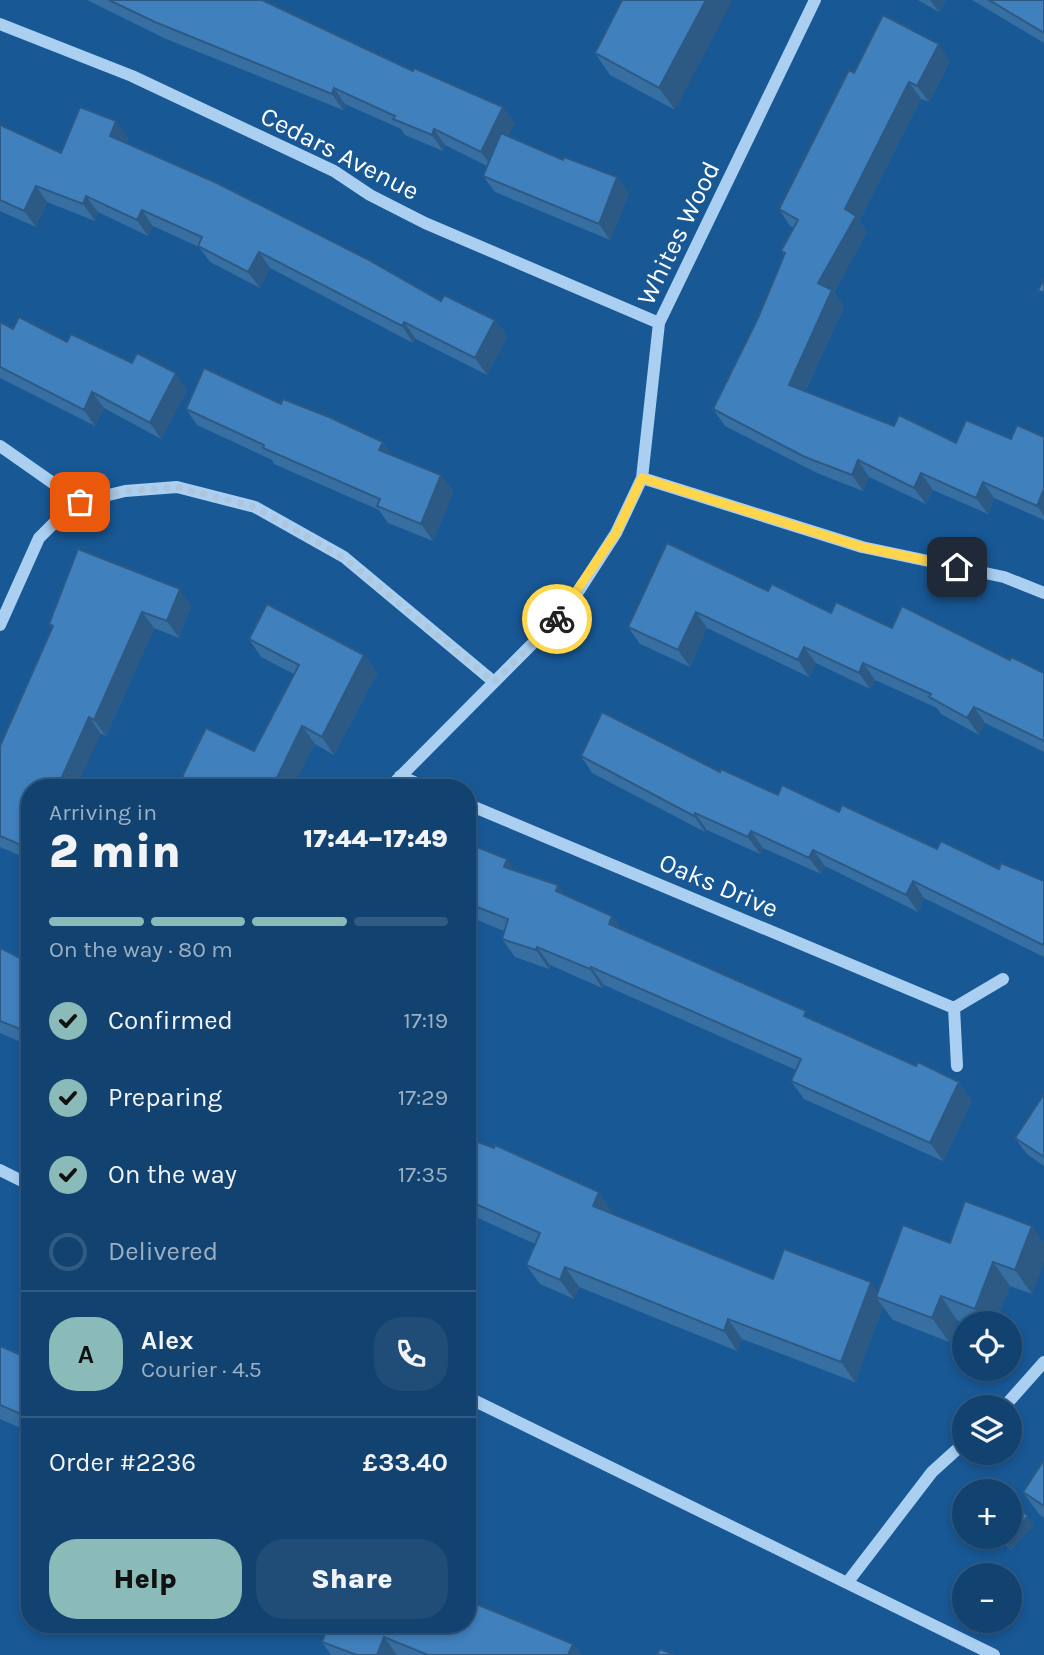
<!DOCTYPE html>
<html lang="en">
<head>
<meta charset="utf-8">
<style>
	body { margin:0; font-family:Karla,sans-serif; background:#1f4d78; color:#f1f3f6; height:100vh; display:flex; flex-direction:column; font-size:26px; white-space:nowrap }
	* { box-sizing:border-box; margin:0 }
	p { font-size:23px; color:#9cb0c3 }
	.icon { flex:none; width:38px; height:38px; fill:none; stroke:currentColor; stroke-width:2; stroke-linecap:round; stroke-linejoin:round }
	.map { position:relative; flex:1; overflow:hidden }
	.side { position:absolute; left:21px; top:779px; width:455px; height:854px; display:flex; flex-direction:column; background:#124270; border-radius:28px; box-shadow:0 4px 10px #0003,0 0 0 2px #315b83 }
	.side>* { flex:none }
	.controls { position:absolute; left:952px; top:1311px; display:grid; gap:14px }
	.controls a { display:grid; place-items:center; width:70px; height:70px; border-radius:50%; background:#124270; box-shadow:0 4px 10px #0003,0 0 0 2px #315b83; font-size:35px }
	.pin { position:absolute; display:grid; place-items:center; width:60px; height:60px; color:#fff; margin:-30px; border-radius:14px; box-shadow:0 4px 10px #0006 }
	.courier { position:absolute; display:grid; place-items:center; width:70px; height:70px; margin:-35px; border:5px solid #ffd54a; border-radius:50%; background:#fff; color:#222; box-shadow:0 2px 9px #0007 }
	.headline em { font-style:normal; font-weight:800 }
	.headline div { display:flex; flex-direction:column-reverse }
	.headline { display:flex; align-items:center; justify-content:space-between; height:119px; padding:0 28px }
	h1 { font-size:46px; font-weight:800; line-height:52px }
	.bar { display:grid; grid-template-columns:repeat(4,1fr); gap:10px 7px; align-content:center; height:84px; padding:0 28px }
	.bar i { height:9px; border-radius:5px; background:#315b83 }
	.bar .selected { background:#8bbbb9 }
	.bar p { grid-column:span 4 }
	.line { display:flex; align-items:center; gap:18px; padding:0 28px; border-top:2px solid #315b83 }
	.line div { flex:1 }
	.round { display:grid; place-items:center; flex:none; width:74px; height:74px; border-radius:28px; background:#1f4d78 }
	ol { padding:0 28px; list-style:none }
	li { display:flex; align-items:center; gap:21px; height:77px }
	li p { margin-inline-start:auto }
	li .icon { padding:7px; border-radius:50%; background:#8bbbb9; color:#111; stroke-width:4 }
	li:last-child { color:#9cb0c3 }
	li i { width:38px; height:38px; border:4px solid #315b83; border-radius:50% }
	.cta { display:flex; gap:14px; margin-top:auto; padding:14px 28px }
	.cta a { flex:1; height:80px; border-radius:28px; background:#8bbbb9; color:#111; font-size:28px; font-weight:800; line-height:80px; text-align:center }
	.cta a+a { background:#1f4d78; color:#f1f3f6 }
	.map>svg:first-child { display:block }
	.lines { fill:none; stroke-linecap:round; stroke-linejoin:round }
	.minor { stroke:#aacff1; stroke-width:12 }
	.wall { fill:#376fa3 }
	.shaded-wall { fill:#2d5a84 }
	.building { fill:#4081bd; stroke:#2d5a84; stroke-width:2 }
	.done { stroke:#aec5da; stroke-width:7; stroke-dasharray:0 12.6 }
	.route { stroke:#ffd54a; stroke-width:9 }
	.labels { text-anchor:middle; stroke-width:6; stroke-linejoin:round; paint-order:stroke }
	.street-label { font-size:26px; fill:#fff; stroke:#185895 }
</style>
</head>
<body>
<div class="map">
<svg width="1044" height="1655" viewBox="0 0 1044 1655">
	<rect width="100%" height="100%" fill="#185895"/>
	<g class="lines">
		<path class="minor" d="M0 24 132 76 334 171 370 195 425 223 659 323
			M0 446 80 502
			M642 478 862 547 1004 577 1044 593
			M0 625 39 538 59 518 80 502 125 491 177 487 255 507 344 557 494 682
			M400 776 428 788
			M389 788 567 609 616 533 642 478 659 323 815 0
			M467 804 954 1008
			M957 1066 954 1008 1003 979
			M0 1170 30 1185
			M467 1397 994 1655
			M1004 1407 1044 1362
			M847 1583 932 1472 964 1443"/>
	</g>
	<path class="wall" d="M87 0H262L515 123 508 136 563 160 617 177 629 194 610 240 495 192 483 176 487 166 445 145 443 151 405 135 401 129 345 104 343 110 166 39Z
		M622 0 675 110 610 75 595 53Z
		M918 0H946L939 12Z
		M972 0H1044V43Z
		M950 61 929 102 921 99 859 221 867 232 834 292 844 307 805 391 894 426 956 443 1044 437V520L994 498 988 514 933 490 926 504 869 477 863 491 817 473 725 426 713 409 758 318 784 255 781 251 794 228 790 226 779 209 854 73Z
		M0 125 61 153 128 137 126 143 441 301 495 320 507 336 487 375 416 339 413 343 270 268 260 288 210 262 199 247 153 226 148 236 98 212 95 221 47 202 36 227 0 211Z
		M0 322 13 329 67 342 187 390 161 439 104 408 95 426 0 378Z
		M186 409 392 455 441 475 453 492 433 541 388 523 379 510 274 464 272 460 197 425Z
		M768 591 831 613 892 628 1010 660 1044 673V752L985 723 979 735 941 714 937 708 875 680 870 689 816 663 809 677 707 628 690 667 640 644 628 627Z
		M191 606 179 638 154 628 106 736 101 734 30 788V860L0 847V746L52 628 49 624Z
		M249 639 364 655 377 673 334 755 315 744 189 786 182 777 254 751 294 674 261 657Z
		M581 756 720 772 778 795 839 812 937 849 999 869 1044 881V957L924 898 918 912 825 866 821 874 763 848 760 854 707 830 705 832 592 773Z
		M467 843 516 871 558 885 564 894 622 930 811 1019 972 1100 943 1161 804 1099 791 1081 796 1070 604 985 602 988 550 965 549 969 515 957 502 939 504 931 467 916Z
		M0 948 30 963V1046L0 1033Z
		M1044 1094V1166L1027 1154 1015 1138Z
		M467 1138 613 1212 612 1214 773 1279 878 1292 950 1243 1032 1226V1294L1010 1286 995 1323H965L957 1320 949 1342 893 1320 883 1307 855 1382 742 1339 737 1351 579 1287 574 1299 540 1284 526 1265 535 1244 467 1213Z
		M0 1346 30 1359V1435V1432L0 1419Z
		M1044 1460V1518L1039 1514 1023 1492Z
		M1034 1525 1011 1550 996 1536H1010Z
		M329 1624 573 1644 581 1655H331L322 1642Z"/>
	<path class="shaded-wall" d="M706 0H733L675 110 659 88Z
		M930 0H946L939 12Z
		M939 44 950 61 929 102 917 86Z
		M909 82 921 99 859 221 867 232 834 292 844 307 800 401 789 385 818 283 845 209Z
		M334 88 345 104 343 110 332 94Z
		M503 107 515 123 493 168 481 152Z
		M116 121 128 137 122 153 110 136Z
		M434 129 445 145 443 151 432 135Z
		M617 177 629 194 610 240 599 224Z
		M36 186 47 202 36 227 24 211Z
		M86 196 98 212 95 221 83 204Z
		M142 210 153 226 148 236 137 220Z
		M259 252 270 268 260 288 248 272Z
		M495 320 507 336 487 375 475 358Z
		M404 322 416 339 413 343 402 326Z
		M176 373 187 390 161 439 150 423Z
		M92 392 104 408 95 426 84 410Z
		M383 442 394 458 379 450Z
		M858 460 869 477 863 491 852 475Z
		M921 473 933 490 926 504 914 488Z
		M441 475 453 492 433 541 421 524Z
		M983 482 994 498 988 514 976 498Z
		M1044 489V516L1037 506Z
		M180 589 191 606 179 638 167 621Z
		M142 612 154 628 106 736 94 720Z
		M696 612 707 628 690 667 678 650Z
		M804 647 816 663 809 677 798 660Z
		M364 655 377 673 334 755 322 737Z
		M863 663 875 680 870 689 859 673Z
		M974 707 985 723 979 735 967 718Z
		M89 717 101 734 76 788H57Z
		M302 726 315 744 293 788H272Z
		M695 813 707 830 705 832 694 816Z
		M751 831 763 848 760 854 748 837Z
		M813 850 825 866 821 874 809 858Z
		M507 859 520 877 504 867Z
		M913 881 924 898 918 912 906 895Z
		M558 885 571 904 556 891Z
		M612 916 625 934 609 924Z
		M537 947 550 965 549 969 536 950Z
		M591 967 604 985 602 988 590 969Z
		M959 1082 972 1100 943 1161 930 1143Z
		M599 1192 613 1212 606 1226 593 1206Z
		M1032 1226 1044 1243V1262L1032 1294 1015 1270Z
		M993 1262 1010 1286 995 1323H984L975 1309Z
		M565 1267 579 1287 574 1299 560 1280Z
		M871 1282 883 1300 876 1297 883 1307 855 1382 841 1362Z
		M941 1296 957 1320 949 1342 932 1318Z
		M728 1319 742 1339 737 1351 724 1331Z
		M1028 1516 1034 1525 1011 1550 1005 1542Z
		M384 1637 397 1655H377Z
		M573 1644 581 1655H568Z"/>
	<path class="building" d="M109 0H262L413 71 414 68 503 107 481 152 434 129 432 135 393 119 395 116 334 88 332 94 155 22Z
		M622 0H706L659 88 595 53Z
		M989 0H1044V33Z
		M883 15 939 44 917 86 909 82 845 209 856 216 818 283 832 290 789 385 894 426 899 415 956 443 966 420 1011 439 1017 425 1044 437V489L1037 506 983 482 976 498 921 473 914 488 858 460 852 475 805 457 713 409 758 318 785 253 781 251 798 220 779 209 849 70 854 73Z
		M80 107 116 121 110 136 217 183 367 259 441 301 444 295 495 320 475 358 404 322 402 326 259 252 248 272 198 246 202 237 142 210 137 220 86 196 83 204 36 186 24 211 0 200V125L61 153Z
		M501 133 563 160 564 157 617 177 599 224 483 176Z
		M1044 280V293L1038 290Z
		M19 317 67 342 71 334 132 363 137 353 176 373 150 423 92 392 84 410 0 367V322L13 329Z
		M204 368 281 404 283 399 329 417 383 442 379 450 441 475 421 524 377 506 380 499 263 448 264 445 186 409Z
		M667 543 768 591 772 584 831 613 836 602 892 628 902 606 1010 660 1011 657 1044 673V741L974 707 967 718 929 697 931 694 863 663 859 673 804 647 798 660 696 612 678 650 628 627Z
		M78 549 180 589 167 621 142 612 94 720 89 717 57 788H30V849L0 836V746L53 626 49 624Z
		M267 604 364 655 322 737 302 726 272 788H188L191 781 182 777 206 728 254 751 299 665 249 639Z
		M602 712 720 772 721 769 778 795 782 785 839 812 842 805 937 849 941 841 999 869 1001 863 1044 881V942L1043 945 913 881 906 895 813 850 809 858 751 831 748 837 695 813 694 816 581 756Z
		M467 843 507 859 504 867 558 885 556 891 612 916 609 924 806 1011 804 1016 916 1066 918 1062 959 1082 930 1143 791 1081 801 1059 591 967 590 969 537 947 536 950 502 939 508 919 467 903Z
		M0 948 30 963V1033L0 1021Z
		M1044 1094V1157L1015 1138Z
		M467 1138 494 1148 495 1145 599 1192 593 1206 773 1279 784 1249 871 1282 841 1362 728 1319 724 1331 565 1267 560 1280 526 1265 540 1233 467 1200Z
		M965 1201 1032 1226 1015 1270 993 1262 975 1309 941 1296 932 1318 876 1297 903 1225 950 1243Z
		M0 1346 30 1359V1418L0 1405Z
		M1044 1460V1506L1023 1492Z
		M1010 1500 1028 1516 1005 1542 1000 1536H1010Z
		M476 1604 573 1644 568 1655H428L384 1637 377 1655H357L322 1642 329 1624H467V1614L472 1616Z
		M660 1649 674 1655H657Z"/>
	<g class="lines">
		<path class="done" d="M80 502 125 491 177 487 255 507 344 558 494 682 557 619"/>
		<path class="route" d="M557 619 616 533 642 478 862 547 957 567"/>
	</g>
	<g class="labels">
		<g class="street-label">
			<text transform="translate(340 153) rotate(27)" y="9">Cedars Avenue</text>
			<text transform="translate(678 233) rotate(-64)" y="9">Whites Wood</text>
			<text transform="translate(719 885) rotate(23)" y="9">Oaks Drive</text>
		</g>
	</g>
</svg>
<div class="controls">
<a><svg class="icon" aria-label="locate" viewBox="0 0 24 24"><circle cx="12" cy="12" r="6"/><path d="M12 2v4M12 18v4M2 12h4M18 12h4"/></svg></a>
<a><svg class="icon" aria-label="layers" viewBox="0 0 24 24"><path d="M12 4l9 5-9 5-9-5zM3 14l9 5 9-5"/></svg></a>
<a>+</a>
<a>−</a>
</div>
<div class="pin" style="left:80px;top:502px;background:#ea580c"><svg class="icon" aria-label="bag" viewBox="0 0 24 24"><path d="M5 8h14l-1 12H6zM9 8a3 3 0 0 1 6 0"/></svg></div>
<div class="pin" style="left:957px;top:567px;background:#1f2937"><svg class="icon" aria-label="home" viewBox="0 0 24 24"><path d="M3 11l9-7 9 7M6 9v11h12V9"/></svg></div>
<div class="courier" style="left:557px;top:619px"><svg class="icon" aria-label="bike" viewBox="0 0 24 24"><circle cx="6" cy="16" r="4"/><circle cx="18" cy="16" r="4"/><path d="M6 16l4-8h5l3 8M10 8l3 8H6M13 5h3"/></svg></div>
<section class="side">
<div class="headline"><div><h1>2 min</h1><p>Arriving in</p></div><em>17:44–17:49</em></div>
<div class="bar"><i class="selected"></i><i class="selected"></i><i class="selected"></i><i></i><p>On the way · 80 m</p></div>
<ol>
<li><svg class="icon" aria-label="check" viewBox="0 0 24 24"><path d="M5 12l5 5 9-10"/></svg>Confirmed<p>17:19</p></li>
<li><svg class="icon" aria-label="check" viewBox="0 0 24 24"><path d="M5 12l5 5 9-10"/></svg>Preparing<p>17:29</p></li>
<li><svg class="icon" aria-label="check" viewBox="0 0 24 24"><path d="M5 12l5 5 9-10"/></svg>On the way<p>17:35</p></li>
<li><i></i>Delivered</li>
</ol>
<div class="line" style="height:126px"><b class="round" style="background:#8bbbb9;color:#111">A</b><div><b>Alex</b><p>Courier · 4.5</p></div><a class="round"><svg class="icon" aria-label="phone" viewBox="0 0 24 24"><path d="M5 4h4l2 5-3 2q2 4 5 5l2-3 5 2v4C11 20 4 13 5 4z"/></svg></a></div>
<div class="line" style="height:91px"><div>Order #2236</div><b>£33.40</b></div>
<div class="cta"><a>Help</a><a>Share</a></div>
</section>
</div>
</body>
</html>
